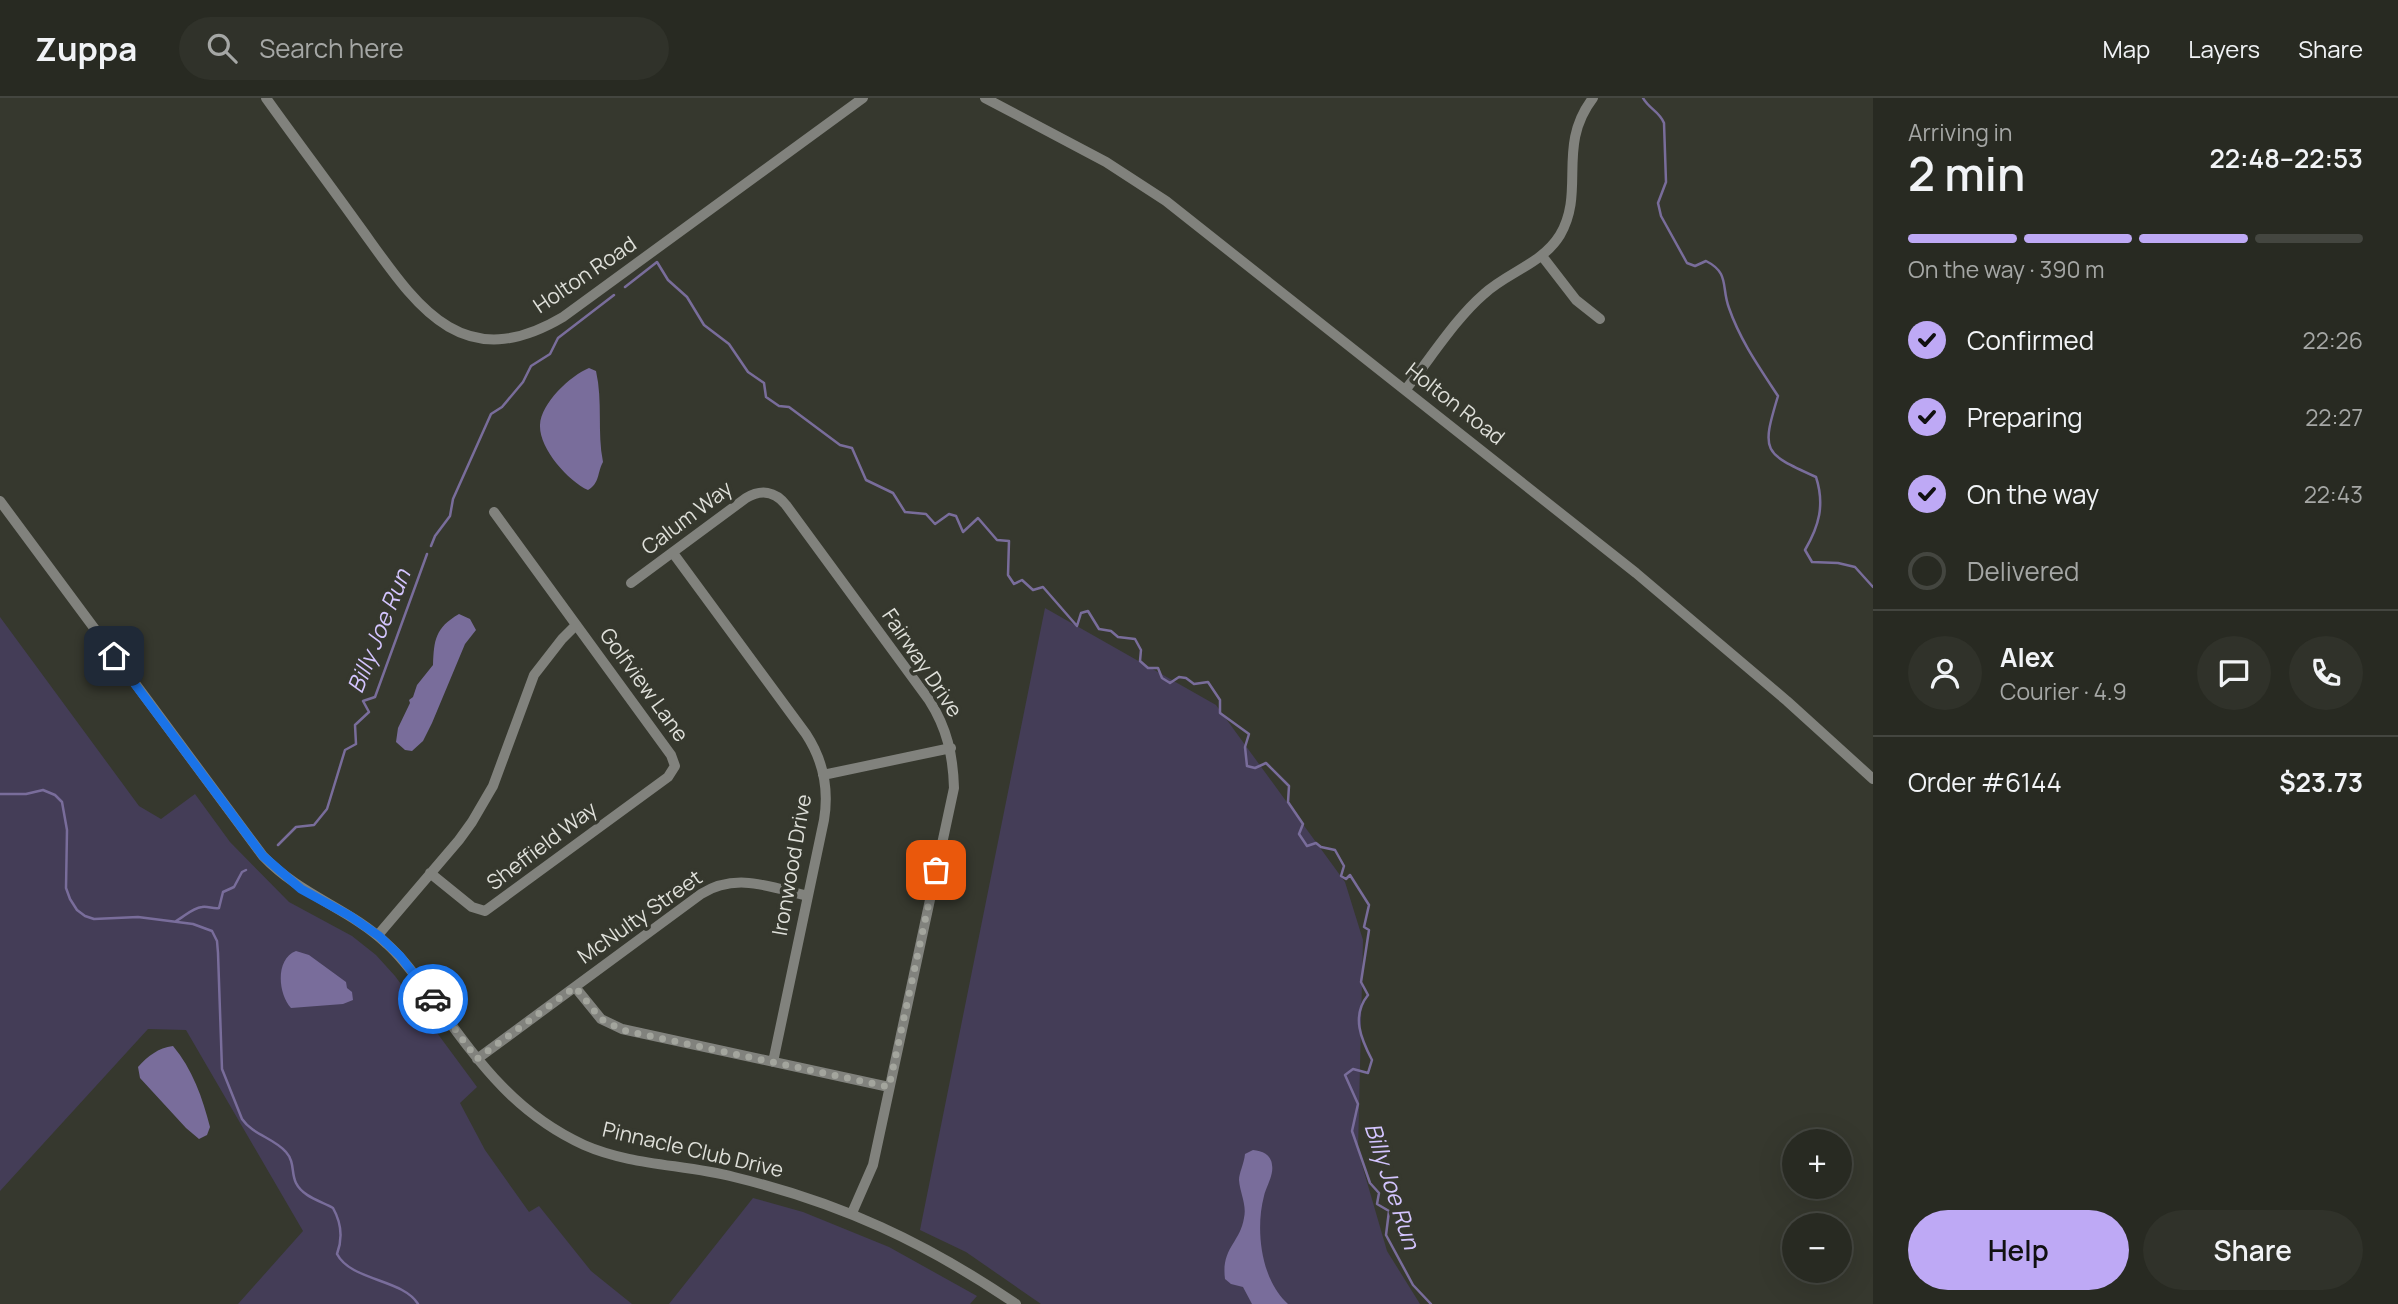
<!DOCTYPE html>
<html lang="en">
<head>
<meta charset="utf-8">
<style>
	body { margin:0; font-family:Manrope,sans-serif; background:#30322a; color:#f1f3f6; height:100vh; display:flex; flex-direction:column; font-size:26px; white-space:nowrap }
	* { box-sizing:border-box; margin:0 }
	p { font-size:23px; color:#a5a7a5 }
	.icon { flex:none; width:38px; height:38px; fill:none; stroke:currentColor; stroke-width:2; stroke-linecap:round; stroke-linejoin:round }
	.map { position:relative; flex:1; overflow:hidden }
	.drawer { display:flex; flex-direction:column; background:#282a22; width:525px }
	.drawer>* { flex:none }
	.buttons { position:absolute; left:1782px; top:1031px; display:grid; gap:14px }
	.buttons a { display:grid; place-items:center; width:70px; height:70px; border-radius:50%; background:#282a22; box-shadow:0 7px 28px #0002,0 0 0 2px #444640; font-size:35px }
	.pin { position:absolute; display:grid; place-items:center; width:60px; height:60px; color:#fff; margin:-30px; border-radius:14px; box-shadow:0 4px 10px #0006 }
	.courier { position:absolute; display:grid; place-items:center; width:70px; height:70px; margin:-35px; border:5px solid #1a73e8; border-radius:50%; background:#fff; color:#222; box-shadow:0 2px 9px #0007 }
	.headline em { font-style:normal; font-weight:600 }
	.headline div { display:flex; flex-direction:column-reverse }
	.headline { display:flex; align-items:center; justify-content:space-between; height:119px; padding:0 35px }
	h1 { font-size:46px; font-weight:600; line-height:52px }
	.bar { display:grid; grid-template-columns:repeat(4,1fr); gap:10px 7px; align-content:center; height:84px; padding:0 35px }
	.bar i { height:9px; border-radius:5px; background:#444640 }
	.bar .current { background:#bea9f5 }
	.bar p { grid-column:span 4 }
	.line { display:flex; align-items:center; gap:18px; padding:0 35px; border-top:2px solid #444640 }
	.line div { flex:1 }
	.round { display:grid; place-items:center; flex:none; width:74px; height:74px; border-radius:37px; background:#30322a }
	ol { padding:0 35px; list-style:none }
	li { display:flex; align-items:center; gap:21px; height:77px }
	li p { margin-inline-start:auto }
	li .icon { padding:7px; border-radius:50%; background:#bea9f5; color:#111; stroke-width:4 }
	li:last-child { color:#a5a7a5 }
	li i { width:38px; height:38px; border:4px solid #444640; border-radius:50% }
	.action { display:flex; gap:14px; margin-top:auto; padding:14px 35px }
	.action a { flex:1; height:80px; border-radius:42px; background:#bea9f5; color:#111; font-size:28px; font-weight:600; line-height:80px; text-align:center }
	.action a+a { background:#30322a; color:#f1f3f6 }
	header { display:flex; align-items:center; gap:42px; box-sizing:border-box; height:98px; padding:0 35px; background:#282a22; border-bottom:2px solid #444640 }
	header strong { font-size:33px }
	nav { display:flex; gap:38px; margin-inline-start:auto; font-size:24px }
	.search { width:490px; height:63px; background:#30322a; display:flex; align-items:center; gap:18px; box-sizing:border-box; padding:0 24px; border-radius:38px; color:#a5a7a5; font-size:26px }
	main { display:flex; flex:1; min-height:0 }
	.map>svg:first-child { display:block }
	.green { fill:#443d57 }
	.water { fill:#796d9b }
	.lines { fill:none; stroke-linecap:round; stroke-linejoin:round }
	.stream { stroke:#796d9b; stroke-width:2.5 }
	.minor { stroke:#81827d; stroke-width:10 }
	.done { stroke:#a3a59d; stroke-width:7; stroke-dasharray:0 12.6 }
	.route { stroke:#1a73e8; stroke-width:9 }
	.labels { text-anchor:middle; stroke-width:7; stroke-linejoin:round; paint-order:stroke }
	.street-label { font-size:21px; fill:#dedfd9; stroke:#36382e }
	.water-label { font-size:23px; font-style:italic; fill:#d3c4fe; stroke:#36382e }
</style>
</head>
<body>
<header>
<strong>Zuppa</strong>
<div class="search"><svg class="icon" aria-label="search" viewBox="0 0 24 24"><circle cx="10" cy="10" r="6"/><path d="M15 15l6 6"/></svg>Search here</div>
<nav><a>Map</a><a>Layers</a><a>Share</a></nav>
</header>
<main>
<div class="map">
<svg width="1873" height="1206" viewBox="0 0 1873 1206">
	<rect width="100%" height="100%" fill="#36382e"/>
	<path class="green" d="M1045 510 1216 607 1345 784 1363 842 1358 1053 1387 1153 1420 1206H1041L966 1154 920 1132Z
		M0 519 139 708 161 721 195 696 230 744 289 804 352 838 376 857 395 878 477 989 460 1005 485 1052 529 1114 539 1108 591 1173 632 1206H238L303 1133 186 932 148 931 0 1093Z
		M753 1100 803 1114 889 1149 977 1198 970 1206H669Z"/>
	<path class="water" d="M589 270 596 273C603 304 597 334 603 364 597 375 600 385 588 392 568 383 539 350 540 327 541 305 570 278 589 270Z
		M459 516 470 521 476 532 465 546 432 625 423 643 412 653 405 652 396 644 398 630 410 605 409 602 413 599 417 587 433 567C434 542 435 530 459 516Z
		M296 853 309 857 346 884 347 890 352 894 353 902 343 906 291 910C278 896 275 861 296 853Z
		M173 948C192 970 203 1001 210 1029L207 1037 199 1041 186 1030 140 980 138 969C148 958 158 950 173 948Z
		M1253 1052C1262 1053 1271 1056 1272 1067 1274 1077 1266 1089 1264 1098 1255 1132 1261 1182 1288 1206H1252L1243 1189 1231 1186 1225 1181C1221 1150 1240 1145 1244 1120 1247 1107 1240 1095 1239 1082 1239 1075 1244 1066 1245 1056Z"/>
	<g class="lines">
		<path class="stream" d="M1643 0C1649 11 1659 13 1664 25L1666 84 1658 105 1661 118 1687 165 1695 168 1706 163C1730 175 1721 189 1729 210 1740 242 1759 269 1778 298 1761 354 1763 355 1816 379 1825 407 1819 428 1805 452L1812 464 1838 465 1855 469 1873 489
			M625 189 657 164 668 182 687 199 704 227 729 246 748 274 764 285 766 299 779 308 789 309 840 347 852 350 866 382 893 395 905 414 926 416 935 426 949 416 956 418 963 434 978 420 997 442 1009 443 1008 477 1014 486 1022 482 1033 492 1043 489 1077 528 1081 515 1088 513 1099 531 1111 533 1118 539 1135 541 1141 552 1140 563 1148 570H1158L1162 580 1170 585 1179 579 1186 580 1194 586 1208 584 1220 602V615L1249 636 1245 649 1247 668 1255 670 1266 665 1289 688 1288 704 1303 726 1299 736 1307 748 1316 745 1321 749 1335 752 1344 768 1341 778 1346 781 1350 777 1369 807 1364 829 1369 832 1361 884 1368 897C1351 918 1361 941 1372 962L1368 975 1353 971 1345 977 1358 1006 1352 1033 1370 1085 1379 1095 1377 1106 1389 1113 1386 1137 1413 1187 1431 1206
			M431 448 435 438 450 418 453 401 491 316 502 309 523 284 531 268 550 256 558 240 614 197
			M0 696H26L43 692 55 697 62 704 67 732 66 790 70 801 77 812 85 818 94 821 138 819 193 826 212 833 217 843 218 855 222 971 242 1021C253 1037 274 1040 286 1054 295 1064 291 1075 296 1085 303 1099 321 1103 333 1110 342 1126 343 1140 337 1156 351 1183 403 1181 418 1206
			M278 747 296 729 314 727 327 711 345 652 356 646 355 627 369 614 363 603 375 599 427 456
			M176 823C184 819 192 810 202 809 208 808 213 811 219 810L223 794 234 789 242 774 246 772"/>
		<path class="minor" d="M266 0C296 42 327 83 357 125 412 200 457 282 563 219L863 0
			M985 0 1106 64 1166 103 1636 475 1787 603 1873 681
			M1542 158 1576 202 1600 221
			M1406 291C1431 260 1455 221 1484 196 1508 174 1542 166 1560 137 1586 93 1556 48 1593 0
			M0 403 263 758C301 798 349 810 387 846 405 862 419 883 434 903 478 963 514 1015 584 1047 632 1068 684 1066 734 1079 841 1105 925 1144 1016 1206
			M673 455 806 636C823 662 829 692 824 722L773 964
			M631 485 746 400C761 391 775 393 786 407L929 602C947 630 953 657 954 690L873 1067 852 1115
			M823 677 951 650
			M430 775 472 809 485 813 668 679 675 668 671 657 494 414
			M378 837 459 742 472 724 493 688 534 577 562 541 576 527
			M575 889 601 921 622 931 889 989
			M477 961 701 796C736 774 770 789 808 798"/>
	</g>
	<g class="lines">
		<path class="done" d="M433 901 477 961 575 889 601 921 622 932 889 989 936 772"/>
		<path class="route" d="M114 558 263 758 301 791 350 818 379 838 400 858 433 901"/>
	</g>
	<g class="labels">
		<g class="street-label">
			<text transform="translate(585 177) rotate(-34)" y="7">Holton Road</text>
			<text transform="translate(1455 306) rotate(38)" y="7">Holton Road</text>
			<text transform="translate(687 420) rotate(-37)" y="7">Calum Way</text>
			<text transform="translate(922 565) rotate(56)" y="7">Fairway Drive</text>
			<text transform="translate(644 587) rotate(54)" y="7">Golfview Lane</text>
			<text transform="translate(542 748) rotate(-37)" y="7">Sheffield Way</text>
			<text transform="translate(792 767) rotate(-80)" y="7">Ironwood Drive</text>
			<text transform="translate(640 819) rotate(-35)" y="7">McNulty Street</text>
			<text transform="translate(693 1052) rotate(13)" y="7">Pinnacle Club Drive</text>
		</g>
		<g class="water-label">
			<text transform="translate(379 533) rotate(-68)" y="8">Billy Joe Run</text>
			<text transform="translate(1392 1088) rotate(72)" y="8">Billy Joe Run</text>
		</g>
	</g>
</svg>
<div class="buttons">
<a>+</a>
<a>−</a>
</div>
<div class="pin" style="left:936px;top:772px;background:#ea580c"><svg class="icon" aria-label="bag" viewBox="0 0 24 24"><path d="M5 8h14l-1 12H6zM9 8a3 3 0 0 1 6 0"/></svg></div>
<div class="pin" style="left:114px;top:558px;background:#1f2937"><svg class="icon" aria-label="home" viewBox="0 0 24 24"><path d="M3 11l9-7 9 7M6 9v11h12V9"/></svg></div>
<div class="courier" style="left:433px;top:901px"><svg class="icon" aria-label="car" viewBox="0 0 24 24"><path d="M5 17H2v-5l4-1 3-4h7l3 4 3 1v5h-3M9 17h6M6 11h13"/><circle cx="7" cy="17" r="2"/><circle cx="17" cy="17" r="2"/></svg></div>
</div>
<section class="drawer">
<div class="headline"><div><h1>2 min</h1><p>Arriving in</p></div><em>22:48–22:53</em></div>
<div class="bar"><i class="current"></i><i class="current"></i><i class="current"></i><i></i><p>On the way · 390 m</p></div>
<ol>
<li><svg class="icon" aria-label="check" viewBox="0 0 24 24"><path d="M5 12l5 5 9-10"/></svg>Confirmed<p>22:26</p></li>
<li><svg class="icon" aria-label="check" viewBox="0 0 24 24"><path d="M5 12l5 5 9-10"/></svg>Preparing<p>22:27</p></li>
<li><svg class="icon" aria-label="check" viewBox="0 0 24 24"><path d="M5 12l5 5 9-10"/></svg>On the way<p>22:43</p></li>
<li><i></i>Delivered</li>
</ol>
<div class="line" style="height:126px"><a class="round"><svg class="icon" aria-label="person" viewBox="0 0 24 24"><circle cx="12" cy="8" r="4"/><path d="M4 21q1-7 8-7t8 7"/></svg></a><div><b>Alex</b><p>Courier · 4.9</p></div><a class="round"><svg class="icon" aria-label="chat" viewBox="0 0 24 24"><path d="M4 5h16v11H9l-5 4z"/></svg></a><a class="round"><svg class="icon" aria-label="phone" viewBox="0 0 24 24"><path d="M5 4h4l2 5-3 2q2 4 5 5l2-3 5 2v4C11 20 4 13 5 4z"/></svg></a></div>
<div class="line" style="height:91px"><div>Order #6144</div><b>$23.73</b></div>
<div class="action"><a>Help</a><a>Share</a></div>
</section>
</main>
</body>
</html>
